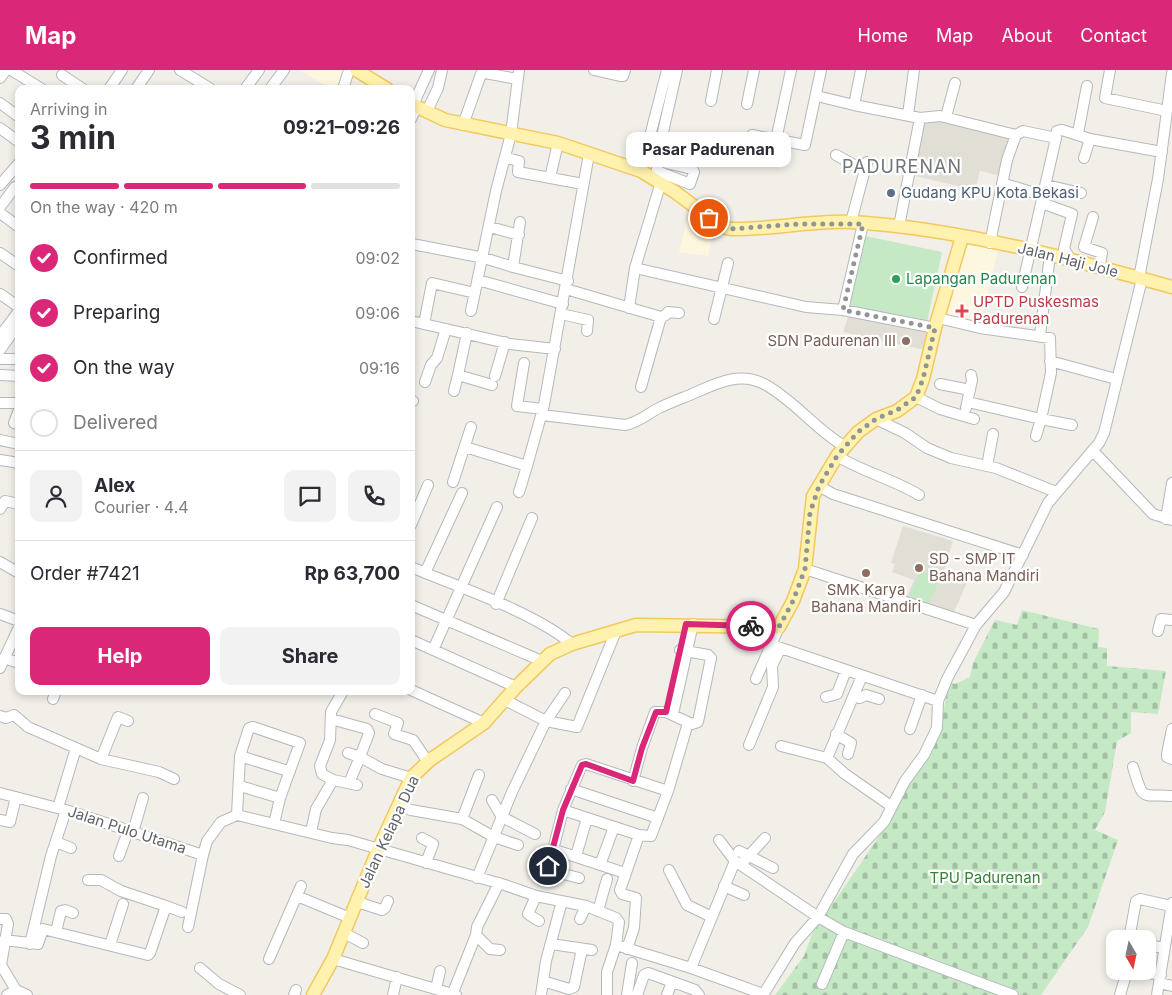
<!DOCTYPE html>
<html lang="en">
<head>
<meta charset="utf-8">
<style>
	body { margin:0; font-family:Inter,sans-serif; background:#f2f2f3; color:#2b2b33; height:100vh; display:flex; flex-direction:column; font-size:19px; white-space:nowrap }
	* { box-sizing:border-box; margin:0 }
	p { font-size:16px; color:#7c7c81 }
	.icon { flex:none; width:28px; height:28px; fill:none; stroke:currentColor; stroke-width:2; stroke-linecap:round; stroke-linejoin:round }
	.map { position:relative; flex:1; overflow:hidden }
	.panel { position:absolute; left:15px; top:15px; width:400px; height:610px; display:flex; flex-direction:column; background:#fff; border-radius:10px; box-shadow:0 2px 8px #0003 }
	.panel>* { flex:none }
	.needle { width:32px; rotate:171deg }
	.controls { position:absolute; left:1106px; top:860px; display:grid; gap:10px }
	.controls a { display:grid; place-items:center; width:50px; height:50px; border-radius:10px; background:#fff; box-shadow:0 2px 8px #0003; font-size:25px }
	.pin { position:absolute; display:grid; place-items:center; width:42px; height:42px; color:#fff; margin:-21px; border:2px solid #fff; border-radius:50%; box-shadow:0 1px 5px #0007 }
	.courier { position:absolute; display:grid; place-items:center; width:50px; height:50px; margin:-25px; border:4px solid #db2777; border-radius:50%; background:#fff; color:#222; box-shadow:0 1px 6px #0007 }
	.bubble { position:absolute; height:35px; border-radius:10px; background:#fff; box-shadow:0 2px 8px #0003; font-size:16px; font-weight:700; line-height:35px; text-align:center }
	.head em { font-style:normal; font-weight:700 }
	.head div { display:flex; flex-direction:column-reverse }
	.head { display:flex; align-items:center; justify-content:space-between; height:85px; padding:0 15px }
	h1 { font-size:32px; font-weight:700; line-height:38px }
	.bar { display:grid; grid-template-columns:repeat(4,1fr); gap:8px 5px; align-content:center; height:60px; padding:0 15px }
	.bar i { height:6px; border-radius:4px; background:#e1e1e2 }
	.bar .current { background:#db2777 }
	.bar p { grid-column:span 4 }
	.line { display:flex; align-items:center; gap:12px; padding:0 15px; border-top:1px solid #e1e1e2 }
	.line div { flex:1 }
	.round { display:grid; place-items:center; flex:none; width:52px; height:52px; border-radius:10px; background:#f2f2f3 }
	ol { padding:0 15px; list-style:none }
	li { display:flex; align-items:center; gap:15px; height:55px }
	li p { margin-inline-start:auto }
	li .icon { padding:5px; border-radius:50%; background:#db2777; color:#fff; stroke-width:4 }
	li:last-child { color:#7c7c81 }
	li i { width:28px; height:28px; border:2px solid #e1e1e2; border-radius:50% }
	.action { display:flex; gap:10px; margin-top:auto; padding:10px 15px }
	.action a { flex:1; height:58px; border-radius:10px; background:#db2777; color:#fff; font-size:20px; font-weight:700; line-height:58px; text-align:center }
	.action a+a { background:#f2f2f3; color:#2b2b33 }
	header { display:flex; align-items:center; gap:30px; box-sizing:border-box; height:70px; padding:0 25px; background:#db2777; color:#fff }
	header strong { font-size:24px }
	nav { display:flex; gap:28px; margin-inline-start:auto; font-size:18px }
	.map>svg:first-child { display:block }
	.commercial { fill:#fef7e0 }
	.education { fill:#e1ded6 }
	.cemetery { fill:url(#cemetery-stones) }
	.pitch { fill:#c5e8c5 }
	.lines { fill:none; stroke-linecap:round; stroke-linejoin:round }
	.minor-casing { stroke:#b5b8bc; stroke-width:12 }
	.major-casing { stroke:#f2c960; stroke-width:15 }
	.minor { stroke:#fff; stroke-width:10 }
	.major { stroke:#fff2af; stroke-width:12 }
	.done { stroke:#929495; stroke-width:5; stroke-dasharray:0 9 }
	.route { stroke:#db2777; stroke-width:6 }
	.service-dot { fill:#5c6f8a; stroke:#fff; stroke-width:2 }
	.leisure-dot { fill:#2e9e5b; stroke:#fff; stroke-width:2 }
	.health-dot { fill:#e0444e; stroke:#fff; stroke-width:2 }
	.education-dot { fill:#8d6e63; stroke:#fff; stroke-width:2 }
	.labels { text-anchor:middle; stroke-width:4.5; stroke-linejoin:round; paint-order:stroke }
	.service-label { font-size:15px; fill:#4e5e75; stroke:#fff; text-anchor:start }
	.street-label { font-size:15px; fill:#5f6368; stroke:#fff }
	.leisure-label { font-size:15px; fill:#27864d; stroke:#fff; text-anchor:start }
	.health-label { font-size:15px; fill:#be3a42; stroke:#fff; text-anchor:start }
	.education-label { font-size:15px; fill:#785e54; stroke:#fff; text-anchor:end }
	.park-label { font-size:15px; fill:#348238; stroke:#fff }
	.quarter-label { font-size:18px; letter-spacing:1px; fill:#70757a; stroke:#fff }
</style>
</head>
<body>
<header>
<strong>Map</strong>
<nav><a>Home</a><a>Map</a><a>About</a><a>Contact</a></nav>
</header>
<div class="map">
<svg width="1172" height="925" viewBox="0 0 1172 925">
	<defs>
		<pattern id="cemetery-stones" width="16" height="16" patternUnits="userSpaceOnUse" patternTransform="scale(1.25)"><rect width="16" height="16" fill="#c5e8c5"/><path d="M2 7V4a2 2 0 0 1 4 0v3zM10 15v-3a2 2 0 0 1 4 0v3z" fill="#a3c0a4"/></pattern>
	</defs>
	<rect width="100%" height="100%" fill="#f1efe8"/>
	<path class="commercial" d="M300 0H345L339 19H331Z
		M690 139 714 155 708 186 679 182Z
		M965 171 998 180 979 256 941 247Z"/>
	<path class="education" d="M934 48 1011 68 1002 106 980 101 975 120 911 105 922 52Z
		M849 244 930 261 925 280 843 262Z
		M903 456 953 471 943 503 968 510 953 544 906 528 914 510 892 502 895 494 891 493Z"/>
	<path class="cemetery" d="M1022 540 1099 559 1098 577 1107 578V596L1166 601 1158 644 1131 642V663L1117 671 1105 742 1095 760 1118 770 1088 857 1041 925H775L804 886 812 864 876 771 939 665 949 612 955 614 970 607 973 593 995 550 1017 555Z"/>
	<path class="pitch" d="M865 166 942 182 927 252 849 236Z
		M920 500 940 508 929 534 909 527Z"/>
	<g class="lines">
		<g class="minor-casing">
			<path id="minor" d="M11 0 42 19
				M180 0 211 19
				M594 0 620 6H623L625 0
				M861 0 854 35 920 48 899 156
				M1110 0 1105 28 1167 41
				M62 5 83 19
				M0 8 6 0
				M109 19 122 0
				M136 19 149 0
				M245 19 259 0
				M270 19 284 0
				M343 19 349 0
				M821 27 854 35
				M711 31 717 0
				M0 33 19 47
				M747 34 754 0
				M413 35 429 0
				M427 41 438 18 442 0
				M908 45 914 0
				M946 47 955 13
				M920 48 940 46 1016 65 1023 61 1056 68 1057 61 1062 60 1090 69 1162 82
				M411 49 417 36
				M463 55 481 4 485 3 517 9
				M0 58 19 72
				M1078 63 1087 16
				M752 65 805 75 821 0
				M776 70 791 0
				M836 85 865 101
				M506 88 519 91 518 102 583 114
				M1084 88 1090 69
				M641 101 667 0
				M657 101 690 114 694 102 692 99 658 91
				M550 108 558 73
				M656 109 659 80 677 0
				M1002 113 1031 122
				M0 115 19 93
				M1046 115 1081 123
				M1042 133 1072 144 1064 179 1071 190
				M0 137 15 117 19 116
				M0 143 19 157
				M1093 147 1084 177 1102 183 1099 198
				M851 152 867 92
				M490 157 519 165
				M990 173 1007 90 1016 65
				M412 174 484 188 513 197 520 152
				M0 183 19 196
				M513 197 568 211
				M635 198 806 237 843 240 935 258
				M1139 208 1158 109 1172 3
				M478 210 563 234
				M1022 217 1056 68
				M566 219 661 247 666 245 668 242 679 243
				M0 224 19 237
				M629 238 635 198 661 112
				M843 240 863 154
				M471 241 496 121 511 64 519 0
				M561 244 588 250 587 261
				M938 248 980 258 1050 268 1051 303 1041 349 968 332
				M714 249 728 193
				M411 251 510 274 555 279
				M424 254 432 213 475 223
				M467 263 458 305 492 315
				M1040 265 1050 185
				M0 266 19 241
				M0 280 19 253
				M0 289H19
				M1050 291 1116 309
				M524 293 517 336 543 339
				M0 305 19 306
				M495 306 505 272
				M425 312 431 295 437 288 446 259
				M940 314 970 320
				M641 317 661 247
				M454 321 458 305
				M916 327 940 339 974 349
				M411 330 413 331
				M0 333H19
				M966 338 972 310 971 305
				M19 340 14 353 19 354
				M542 345 625 355C638 353 647 344 659 338 669 333 680 329 690 325 715 314 740 300 766 315 796 332 815 359 844 376
				M876 349 905 363 927 378 951 388 996 398 1056 422
				M1036 366 1041 349 1072 355
				M0 370 19 374
				M465 377 527 396 544 335 589 84
				M1093 381 1153 444 1172 450
				M837 386C863 402 893 409 919 425
				M0 390 19 393
				M987 396 993 364
				M453 412 471 357
				M819 416 833 424 1023 485
				M519 422 527 396
				M0 439 5 431 19 434
				M1166 449 1172 413
				M411 455 428 415
				M0 492 19 503
				M411 497C460 518 532 541 572 574
				M805 499 976 555
				M425 503 462 423
				M496 534 532 448
				M411 535 542 591
				M0 544 19 551
				M1158 561 1161 549 1172 550
				M411 570 516 617
				M772 575 938 631
				M433 580 497 437
				M4 588 19 593
				M0 598 19 557
				M756 609 779 557
				M411 620 484 653
				M826 627 837 624 846 600
				M854 627 860 628 866 625 879 629
				M53 629 56 621
				M505 630 546 651 565 623
				M375 644 398 653 394 664 413 670 428 692
				M673 644 693 554
				M0 646 6 648 14 645 28 657 101 689 159 702 174 709
				M331 649 367 659 369 663 360 687 382 699 411 708
				M910 659 922 625
				M1172 659 1167 684V687L1172 689
				M836 664 851 673 848 684
				M749 675 773 617 772 596 780 579
				M781 676 827 688 862 606
				M348 683 360 687 349 713
				M240 686 288 701
				M827 688 845 704 891 736
				M101 689 118 647 128 651
				M1133 697C1144 732 1139 724 1172 726
				M333 710 322 704 320 696 330 670 331 642 343 621
				M633 711 642 678 655 642H666L692 654 698 652 711 588 708 585 680 580
				M240 716 280 728
				M571 719 658 748
				M0 723 69 741 203 785 207 771 221 752 237 745 332 768 348 770 505 815 536 826 586 836 616 848 619 852 616 875 691 898 763 924
				M492 730 502 747 535 764
				M398 735 411 740 462 749 494 767 518 775
				M58 738 76 678
				M563 740 639 765 651 766 668 721 688 653
				M237 745 240 686 249 658 253 657 300 673 280 728 274 754
				M462 749 479 705
				M0 750 10 752 16 727
				M133 762 143 728
				M311 762 316 739 333 710 357 715
				M422 768 433 774 426 793
				M719 770 735 791
				M56 772 71 778
				M552 779 625 803
				M739 781 773 798
				M119 786 128 761
				M576 786 587 748
				M744 791 765 768
				M600 795 614 757
				M669 800 687 835 712 847
				M477 808 512 722 546 651 577 657 616 561
				M579 808 552 801 549 796 563 740 582 695 586 694 668 721
				M88 810H101L121 821 166 836
				M499 813 477 857 476 865 490 879 500 880
				M724 816 744 825
				M297 826 350 848
				M536 826 528 844 539 851
				M357 832 382 840 385 838 388 831
				M598 841 607 809
				M0 849H6L8 854 1 895 16 920 7 925
				M580 849 586 836
				M188 857 203 785
				M56 862 61 841 65 840 73 843
				M344 863 363 873
				M1129 869 1136 831 1140 829 1171 836
				M4 870 38 874 43 859 148 885 150 883 166 836 182 842
				M30 874 51 786 66 740
				M551 874 592 880
				M110 875 123 834
				M1148 875 1164 878
				M627 879 634 858 636 828 622 824 620 820 639 765
				M269 889 301 816
				M333 889 456 925
				M200 898 219 914 240 925
				M691 898 735 791 818 847 844 862 1013 925
				M1136 901 1161 905
				M543 911 569 919 574 917 582 879
				M1159 913 1172 916
				M822 914 844 862
				M436 919 440 901
				M16 920 27 925
				M294 925 296 920
				M393 925 397 907
				M452 925 476 865
				M541 925 546 891 562 831
				M607 925V902L616 875
				M627 925 632 893
				M637 925 644 905 648 903 695 920 699 925
				M667 925 672 912
				M763 925 795 873 818 847 853 784 884 752 905 711 924 685 937 658 938 631 947 609 976 555 1004 522 1048 433 1099 373 1104 363 1142 209
				M1120 925 1127 901
				M1157 925 1172 833"/>
		</g>
		<g class="major-casing">
			<path id="major" d="M356 0 387 19
				M411 34 445 50 558 73 641 101 675 122 722 157 731 159C771 160 812 150 853 152 961 159 1068 188 1172 217
				M313 925 333 889 378 780 411 708 430 690 484 653 516 617 550 584 572 574 636 555 779 557 793 531 805 499 813 426 837 386 858 362 876 349 897 341 916 327 923 309 935 258 962 167"/>
		</g>
		<use href="#minor" class="minor"/>
		<use href="#major" class="major"/>
	</g>
	<g class="lines">
		<path class="done" d="M709 148 722 157 731 159 798 154H863L843 240 935 258 923 309 916 327 897 340 876 349 858 362 837 386 819 416 810 443 805 499 793 531 779 557 751 556"/>
		<path class="route" d="M548 796 563 740 582 695 586 694 633 711 642 678 656 642H666L686 554 751 556"/>
	</g>
	<circle class="service-dot" cx="891" cy="123" r="5"/>
	<circle class="leisure-dot" cx="896" cy="209" r="5"/>
	<path class="health-dot" d="M959.5 233.5h5v5h5v5h-5v5h-5v-5h-5v-5h5z"/>
	<g class="education-dot">
		<circle cx="906" cy="271" r="5"/>
		<circle cx="919" cy="498" r="5"/>
		<circle cx="866" cy="503" r="5"/>
	</g>
	<g class="labels">
		<g class="service-label">
			<text x="901" y="128">Gudang KPU Kota Bekasi</text>
		</g>
		<g class="street-label">
			<text transform="translate(1068 190) rotate(14)" y="5">Jalan Haji Jole</text>
			<text transform="translate(127 760) rotate(18)" y="5">Jalan Pulo Utama</text>
			<text transform="translate(389 762) rotate(-65)" y="5">Jalan Kelapa Dua</text>
		</g>
		<g class="leisure-label">
			<text x="906" y="214">Lapangan Padurenan</text>
		</g>
		<g class="health-label">
			<text x="973" y="237">UPTD Puskesmas<tspan x="973" dy="17">Padurenan</tspan></text>
		</g>
		<g class="education-label">
			<text x="896" y="276">SDN Padurenan III</text>
			<text x="929" y="494" text-anchor="start">SD - SMP IT<tspan x="929" dy="17">Bahana Mandiri</tspan></text>
			<text x="866" y="525" text-anchor="middle">SMK Karya<tspan x="866" dy="17">Bahana Mandiri</tspan></text>
		</g>
		<g class="park-label">
			<text x="985" y="813">TPU Padurenan</text>
		</g>
		<g class="quarter-label">
			<text x="902" y="103">PADURENAN</text>
		</g>
	</g>
</svg>
<div class="controls">
<a><svg class="needle" viewBox="-14 -14 28 28"><path d="M0-13l5 13h-10z" fill="#e53935"/><path d="M0 13l5-13h-10z" fill="#7c7c81"/></svg></a>
</div>
<div class="pin" style="left:709px;top:148px;background:#ea580c"><svg class="icon" aria-label="bag" viewBox="0 0 24 24"><path d="M5 8h14l-1 12H6zM9 8a3 3 0 0 1 6 0"/></svg></div>
<div class="pin" style="left:548px;top:796px;background:#1f2937"><svg class="icon" aria-label="home" viewBox="0 0 24 24"><path d="M3 11l9-7 9 7M6 9v11h12V9"/></svg></div>
<div class="courier" style="left:751px;top:556px"><svg class="icon" aria-label="bike" viewBox="0 0 24 24"><circle cx="6" cy="16" r="4"/><circle cx="18" cy="16" r="4"/><path d="M6 16l4-8h5l3 8M10 8l3 8H6M13 5h3"/></svg></div>
<div class="bubble" style="left:626px;top:62px;width:165px">Pasar Padurenan</div>
<section class="panel">
<div class="head"><div><h1>3 min</h1><p>Arriving in</p></div><em>09:21–09:26</em></div>
<div class="bar"><i class="current"></i><i class="current"></i><i class="current"></i><i></i><p>On the way · 420 m</p></div>
<ol>
<li><svg class="icon" aria-label="check" viewBox="0 0 24 24"><path d="M5 12l5 5 9-10"/></svg>Confirmed<p>09:02</p></li>
<li><svg class="icon" aria-label="check" viewBox="0 0 24 24"><path d="M5 12l5 5 9-10"/></svg>Preparing<p>09:06</p></li>
<li><svg class="icon" aria-label="check" viewBox="0 0 24 24"><path d="M5 12l5 5 9-10"/></svg>On the way<p>09:16</p></li>
<li><i></i>Delivered</li>
</ol>
<div class="line" style="height:90px"><a class="round"><svg class="icon" aria-label="person" viewBox="0 0 24 24"><circle cx="12" cy="8" r="4"/><path d="M4 21q1-7 8-7t8 7"/></svg></a><div><b>Alex</b><p>Courier · 4.4</p></div><a class="round"><svg class="icon" aria-label="chat" viewBox="0 0 24 24"><path d="M4 5h16v11H9l-5 4z"/></svg></a><a class="round"><svg class="icon" aria-label="phone" viewBox="0 0 24 24"><path d="M5 4h4l2 5-3 2q2 4 5 5l2-3 5 2v4C11 20 4 13 5 4z"/></svg></a></div>
<div class="line" style="height:65px"><div>Order #7421</div><b>Rp 63,700</b></div>
<div class="action"><a>Help</a><a>Share</a></div>
</section>
</div>
</body>
</html>
